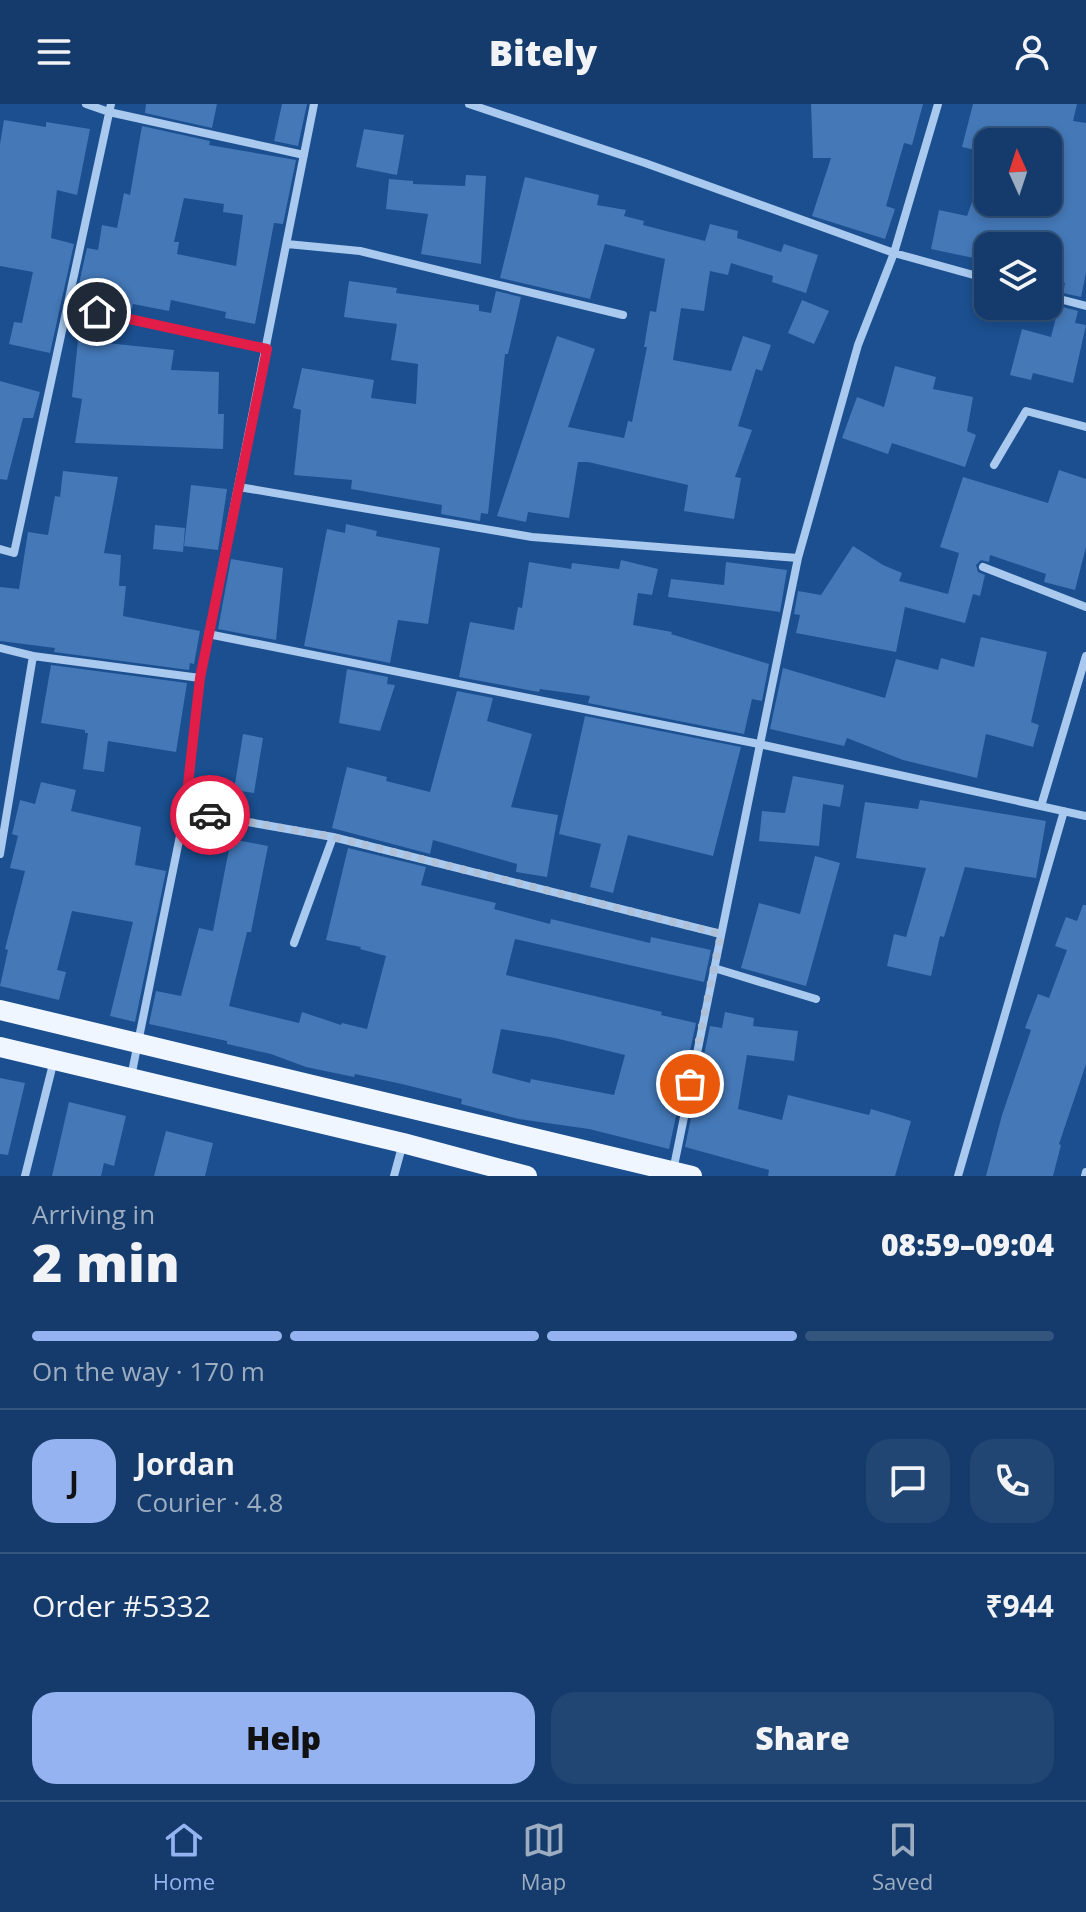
<!DOCTYPE html>
<html lang="en">
<head>
<meta charset="utf-8">
<style>
	body { margin:0; font-family:"Open Sans",sans-serif; background:#214673; color:#f1f3f6; height:100vh; display:flex; flex-direction:column; font-size:30px; white-space:nowrap }
	* { box-sizing:border-box; margin:0 }
	p { font-size:26px; color:#9dadc1 }
	.icon { flex:none; width:44px; height:44px; fill:none; stroke:currentColor; stroke-width:2; stroke-linecap:round; stroke-linejoin:round }
	.map { position:relative; height:1072px; overflow:hidden }
	.panel { display:flex; flex-direction:column; background:#143b6b; flex:1 }
	.panel>* { flex:none }
	.needle { width:52px; rotate:357deg }
	.controls { position:absolute; left:974px; top:24px; display:grid; gap:16px }
	.controls a { display:grid; place-items:center; width:88px; height:88px; border-radius:16px; background:#143b6b; box-shadow:0 4px 12px #0003,0 0 0 2px #33557e; font-size:40px }
	.pin { position:absolute; display:grid; place-items:center; width:68px; height:68px; color:#fff; margin:-34px; border:4px solid #fff; border-radius:50%; box-shadow:0 2px 8px #0007 }
	.courier { position:absolute; display:grid; place-items:center; width:80px; height:80px; margin:-40px; border:6px solid #e11d48; border-radius:50%; background:#fff; color:#222; box-shadow:0 2px 10px #0007 }
	.head em { font-style:normal; font-weight:800 }
	.head div { display:flex; flex-direction:column-reverse }
	.head { display:flex; align-items:center; justify-content:space-between; height:136px; padding:0 32px }
	h1 { font-size:52px; font-weight:800; line-height:60px }
	.bar { display:grid; grid-template-columns:repeat(4,1fr); gap:12px 8px; align-content:center; height:96px; padding:0 32px }
	.bar i { height:10px; border-radius:6px; background:#33557e }
	.bar .on { background:#95b2f1 }
	.bar p { grid-column:span 4 }
	.line { display:flex; align-items:center; gap:20px; padding:0 32px; border-top:2px solid #33557e }
	.line div { flex:1 }
	.round { display:grid; place-items:center; flex:none; width:84px; height:84px; border-radius:24px; background:#214673 }
	.primary-button { display:flex; gap:16px; margin-top:auto; padding:16px 32px }
	.primary-button a { flex:1; height:92px; border-radius:24px; background:#95b2f1; color:#111; font-size:32px; font-weight:800; line-height:92px; text-align:center }
	.primary-button a+a { background:#214673; color:#f1f3f6 }
	header { display:flex; justify-content:space-between; align-items:center; height:104px; padding:0 32px; background:#143b6b; font-size:36px; font-weight:800 }
	.dock { display:flex; justify-content:space-around; align-items:center; height:112px; border-top:2px solid #33557e; background:#143b6b; font-size:22px; color:#9dadc1 }
	.dock a { display:grid; justify-items:center; gap:4px }
	.dock .on { color:#95b2f1 }
	.map>svg:first-child { display:block }
	.building { fill:#4478b7; fill-rule:evenodd }
	.lines { fill:none; stroke-linecap:round; stroke-linejoin:round }
	.minor { stroke:#a9c9ee; stroke-width:8 }
	.primary { stroke:#f0f6ff; stroke-width:20 }
	.done { stroke:#afc1d8; stroke-width:8; stroke-dasharray:0 14.4 }
	.route { stroke:#e11d48; stroke-width:10 }
</style>
</head>
<body>
<header><svg class="icon" aria-label="menu" viewBox="0 0 24 24"><path d="M4 6h16M4 12h16M4 18h16"/></svg>Bitely<svg class="icon" aria-label="person" viewBox="0 0 24 24"><circle cx="12" cy="8" r="4"/><path d="M4 21q1-7 8-7t8 7"/></svg></header>
<div class="map">
<svg width="1086" height="1072" viewBox="0 0 1086 1072">
	<rect width="100%" height="100%" fill="#1b4f8f"/>
	<path class="building" d="M146 0H217L212 24 145 9Z
		M282 0H307L298 42 274 37Z
		M811 0H923L912 41 904 39 886 102 895 105 885 135 812 112 831 54H813Z
		M973 0H1077L1073 17 1086 19V169L1081 193 1063 189 1065 179 1051 176 1058 142H988V157L931 145 939 106 967 112 972 98H1048V38H988V49L962 43Z
		M4 16 46 23V18L90 25 77 91 57 86 51 134 74 140 50 249 9 240 14 218 22 219 33 168 0 162V40Z
		M142 22 210 37 209 41 296 56 283 120 274 119 255 220 225 214 226 208 171 196 169 207 133 200 132 205 76 193 87 144 98 146 102 121 117 124 124 89 130 91ZM184 94 224 100 223 108 243 111 236 162 177 150 179 138H174Z
		M364 25 404 31 397 71 356 63Z
		M466 71 486 72 481 160 421 150 428 110 386 105 389 75 413 77V80L465 82Z
		M525 73 599 91 597 101 626 106 624 112 644 117 643 121 705 137 710 120 738 127 737 134 781 148 784 140 818 151 806 189 772 178 773 172 731 159 728 171 710 167 704 207 681 204 673 256 731 267 743 232 771 241 762 267 756 265 738 322 752 326 735 373 741 374 734 415 684 407 688 381 588 358H578L569 414 528 408 526 418 497 412 557 232 595 245 568 323 624 334 628 317 632 318 647 243H644L650 207 656 208 665 155 605 140 590 195 500 174Z
		M349 177 397 184 396 189 479 201V207L491 209 496 187 521 193 508 250H505L488 410 481 409 480 417 441 410 442 401 351 385 352 376 294 371 301 306 293 304 302 264 374 276 371 294 416 300 418 260 391 256 397 220 344 213Z
		M802 196 829 207 814 240 788 229Z
		M1059 202 1078 207 1075 219 1086 221 1073 279 1033 269 1031 276 1010 271 1022 225 1051 233Z
		M78 236 174 246 171 266 219 268 218 310H224L223 345 75 339 82 295 72 293Z
		M895 262 936 273 933 285 973 293 967 327 976 331 965 363 892 339 888 350 842 334 857 293 884 303Z
		M0 277 40 288 33 314H23L7 376 0 375Z
		M1059 366 1086 375V443L1075 486 1044 478 1046 470 990 451 989 458 981 456 976 461 978 468 985 471 980 492 973 490 965 519 905 503 896 548 796 529 800 511 794 510 798 487 821 491 853 442 883 461 902 469 899 477 948 490 959 449 940 443 963 373 1048 399Z
		M63 367 118 373 104 449 121 451 119 482H126L123 512 200 527 194 560 190 559 189 566 54 548 55 544 0 537V483L19 485 28 428 48 431 55 392 60 393Z
		M191 381 227 385 218 446 184 442Z
		M346 420 377 427 376 432 440 444 428 520 398 516 390 559 304 542 327 425 345 429Z
		M155 421 185 424 183 448 153 445Z
		M231 455 283 464 276 536 218 525Z
		M621 456 658 465 652 491 638 489 633 521 672 528 671 530 769 560 762 597 752 595 744 630 588 599 590 592 540 585 539 588 459 573 470 518 514 526 518 503 522 504 529 458 571 465 572 459 619 465Z
		M726 458 787 466 780 508 668 493 671 475 724 481Z
		M981 533 1047 548 1031 618 1039 621 1033 643 986 630 977 674 903 656 847 634 844 642 770 625 783 564 885 594 896 555 938 566 941 554 974 563Z
		M51 561 187 579 176 648 108 637 104 668 83 665 88 629H85V626L41 619Z
		M347 565 388 573 387 580 395 581 380 627 339 619Z
		M457 587 493 594 487 617 532 630 511 703 558 711 547 773 516 768 517 760 433 736 430 750 332 724 347 663 387 673 386 677 430 688Z
		M585 612 741 643 713 752 628 731 613 789 590 783 601 740 559 730Z
		M243 630 263 634 254 689 234 686Z
		M793 672 844 681 840 703 823 700 819 742 759 737 762 707 785 709Z
		M41 678 76 686 71 707 141 723 135 761 166 767 135 918 110 912 133 818 72 807 57 866 66 868 59 896 0 882 8 846 5 845 25 767 10 764 18 732 12 730 20 696 35 700Z
		M920 696 1046 717 1036 774 965 763 944 833 940 832 931 872 887 862 894 830 906 833 926 764 856 754 865 698 918 705Z
		M231 735 268 742 251 828H247L229 902 299 919 302 908 341 921 342 919 367 925 386 852 360 845 361 843 326 836 348 744 426 763 421 781 496 799 494 805 550 820 551 815 650 839 651 833 711 846 704 878 515 835 506 871 662 908 661 911 696 919 669 1045 589 1025 519 1015 461 1000 462 995 402 980 355 970 354 973 306 963 271 950 227 940V937L149 920 156 887 181 892 199 824 213 827ZM501 925 555 934 625 951 614 991 531 975 530 979 492 969Z
		M815 752 840 759 806 882 741 864 759 799 800 810Z
		M1083 801H1086V960L1059 1040 1061 1041 1053 1072H986L1002 1011 1031 926 1025 924 1038 890 1049 894 1067 846 1055 842 1066 813 1077 817Z
		M725 908 754 914 753 922 798 927 794 957 747 951 738 1005 782 1016 788 991 869 1011 871 1005 911 1017 895 1072H768L769 1066 685 1043 710 922 722 924Z
		M0 974 25 979 8 1051 0 1050Z
		M69 998 126 1012 114 1062 104 1059 101 1072H52Z
		M166 1027 213 1039 205 1072H154Z"/>
	<g class="lines">
		<path class="minor" d="M86 0 109 8 304 51
			M469 0 645 59 894 149 988 175
			M287 140 360 147 623 211
			M1048 192 1086 202
			M69 202 267 245
			M994 361 1026 307 1086 323
			M239 383 532 433 798 454
			M0 445 14 449 111 0
			M983 463 1086 503
			M208 530 759 640 1086 712
			M0 544 33 552 0 750
			M33 552 200 574
			M1041 702 1086 552
			M185 707 333 733
			M294 839 333 733 721 830
			M714 864 816 895
			M131 973 185 707 200 574 314 0
			M673 1067 798 454 858 241 894 149 938 0
			M25 1072 54 956
			M394 1072 403 1039
			M958 1072 1064 707
			M1085 1072 1086 1068"/>
		<path class="primary" d="M0 906 692 1072
			M0 943 403 1039 527 1072"/>
	</g>
	<g class="lines">
		<path class="done" d="M210 711 333 733 721 830 690 980"/>
		<path class="route" d="M97 208 267 245 200 574 185 707 210 711"/>
	</g>
</svg>
<div class="controls">
<a><svg class="needle" viewBox="-14 -14 28 28"><path d="M0-13l5 13h-10z" fill="#e53935"/><path d="M0 13l5-13h-10z" fill="#9dadc1"/></svg></a>
<a><svg class="icon" aria-label="layers" viewBox="0 0 24 24"><path d="M12 4l9 5-9 5-9-5zM3 14l9 5 9-5"/></svg></a>
</div>
<div class="pin" style="left:690px;top:980px;background:#ea580c"><svg class="icon" aria-label="bag" viewBox="0 0 24 24"><path d="M5 8h14l-1 12H6zM9 8a3 3 0 0 1 6 0"/></svg></div>
<div class="pin" style="left:97px;top:208px;background:#1f2937"><svg class="icon" aria-label="home" viewBox="0 0 24 24"><path d="M3 11l9-7 9 7M6 9v11h12V9"/></svg></div>
<div class="courier" style="left:210px;top:711px"><svg class="icon" aria-label="car" viewBox="0 0 24 24"><path d="M5 17H2v-5l4-1 3-4h7l3 4 3 1v5h-3M9 17h6M6 11h13"/><circle cx="7" cy="17" r="2"/><circle cx="17" cy="17" r="2"/></svg></div>
</div>
<section class="panel">
<div class="head"><div><h1>2 min</h1><p>Arriving in</p></div><em>08:59–09:04</em></div>
<div class="bar"><i class="on"></i><i class="on"></i><i class="on"></i><i></i><p>On the way · 170 m</p></div>
<div class="line" style="height:144px"><b class="round" style="background:#95b2f1;color:#111">J</b><div><b>Jordan</b><p>Courier · 4.8</p></div><a class="round"><svg class="icon" aria-label="chat" viewBox="0 0 24 24"><path d="M4 5h16v11H9l-5 4z"/></svg></a><a class="round"><svg class="icon" aria-label="phone" viewBox="0 0 24 24"><path d="M5 4h4l2 5-3 2q2 4 5 5l2-3 5 2v4C11 20 4 13 5 4z"/></svg></a></div>
<div class="line" style="height:104px"><div>Order #5332</div><b>₹944</b></div>
<div class="primary-button"><a>Help</a><a>Share</a></div>
</section>
<nav class="dock">
<a class="on"><svg class="icon" aria-label="home" viewBox="0 0 24 24"><path d="M3 11l9-7 9 7M6 9v11h12V9"/></svg>Home</a>
<a><svg class="icon" aria-label="map" viewBox="0 0 24 24"><path d="M3 6l6-2 6 2 6-2v14l-6 2-6-2-6 2zM9 4v14M15 6v14"/></svg>Map</a>
<a><svg class="icon" aria-label="saved" viewBox="0 0 24 24"><path d="M7 4h10v16l-5-4-5 4z"/></svg>Saved</a>
</nav>
</body>
</html>
